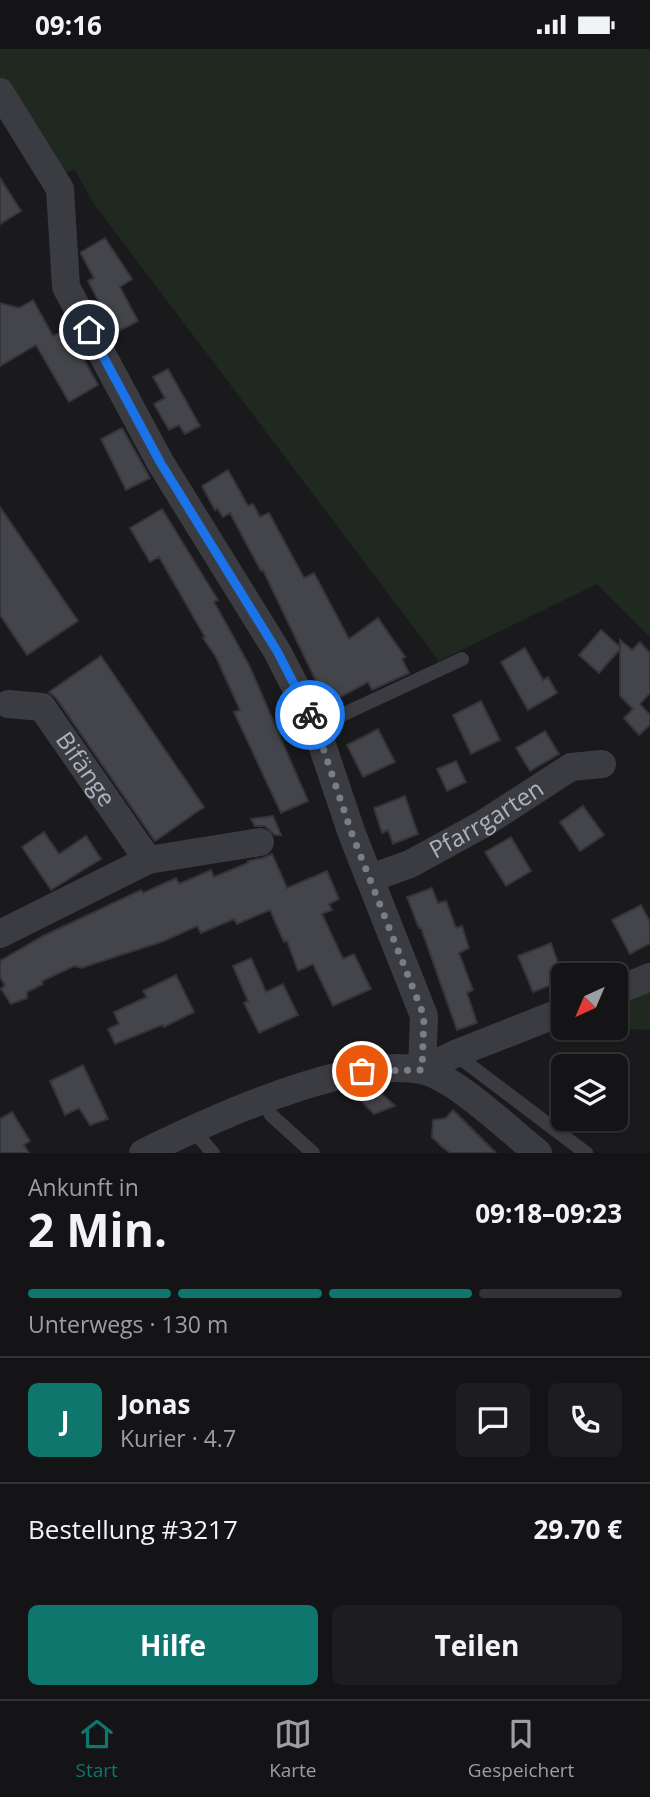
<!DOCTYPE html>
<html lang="de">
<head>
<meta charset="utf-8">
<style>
	body { margin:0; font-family:"Open Sans",sans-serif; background:#1d1d1f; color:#f1f3f6; height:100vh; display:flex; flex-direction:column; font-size:26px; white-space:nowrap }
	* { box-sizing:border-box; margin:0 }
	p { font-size:23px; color:#9d9ea1 }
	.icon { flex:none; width:38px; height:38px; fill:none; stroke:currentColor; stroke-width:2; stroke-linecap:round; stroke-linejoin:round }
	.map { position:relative; height:1104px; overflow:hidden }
	.side { display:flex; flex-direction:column; background:#141416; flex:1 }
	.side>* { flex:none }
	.needle { width:46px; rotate:224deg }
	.tools { position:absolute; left:551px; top:914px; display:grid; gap:14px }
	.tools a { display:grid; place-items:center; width:77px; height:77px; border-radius:10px; background:#141416; box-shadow:0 2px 5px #0004,0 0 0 2px #333335; font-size:35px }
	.pin { position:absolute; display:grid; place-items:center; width:60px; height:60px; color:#fff; margin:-30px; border:4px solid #fff; border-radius:50%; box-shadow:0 2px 7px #0007 }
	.courier { position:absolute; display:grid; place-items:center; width:70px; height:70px; margin:-35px; border:5px solid #1a73e8; border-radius:50%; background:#fff; color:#222; box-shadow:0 2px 9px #0007 }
	.head em { font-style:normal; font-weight:700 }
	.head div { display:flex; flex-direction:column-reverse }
	.head { display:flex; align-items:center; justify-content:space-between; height:119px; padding:0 28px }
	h1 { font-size:46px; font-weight:700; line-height:52px }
	.bar { display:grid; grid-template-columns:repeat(4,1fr); gap:10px 7px; align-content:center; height:84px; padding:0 28px }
	.bar i { height:9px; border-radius:5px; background:#333335 }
	.bar .current { background:#0f766e }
	.bar p { grid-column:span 4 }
	.line { display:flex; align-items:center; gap:18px; padding:0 28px; border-top:2px solid #333335 }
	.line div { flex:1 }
	.round { display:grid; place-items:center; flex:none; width:74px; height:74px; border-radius:10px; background:#1d1d1f }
	.button { display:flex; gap:14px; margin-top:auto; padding:14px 28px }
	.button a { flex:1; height:80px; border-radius:10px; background:#0f766e; color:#fff; font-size:28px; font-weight:700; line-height:80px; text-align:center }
	.button a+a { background:#1d1d1f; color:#f1f3f6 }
	.status { display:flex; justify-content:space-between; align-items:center; height:49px; padding:0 35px; background:#141416; direction:ltr }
	.status svg { height:19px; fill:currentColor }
	.tabs { display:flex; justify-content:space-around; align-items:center; height:98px; border-top:2px solid #333335; background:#141416; font-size:19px; color:#9d9ea1 }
	.tabs a { display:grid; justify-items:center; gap:4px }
	.tabs .current { color:#0f766e }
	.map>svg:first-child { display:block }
	.green { fill:#1f2920 }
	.building { fill:#44454a; stroke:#343439; stroke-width:2 }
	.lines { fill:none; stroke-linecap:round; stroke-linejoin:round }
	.service { stroke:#3b3c42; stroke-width:14 }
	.minor { stroke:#3b3c42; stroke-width:28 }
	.done { stroke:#797d85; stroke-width:7; stroke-dasharray:0 12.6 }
	.route { stroke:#1a73e8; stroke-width:9 }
	.labels { text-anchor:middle; stroke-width:7; stroke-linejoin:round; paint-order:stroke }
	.street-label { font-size:24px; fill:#acb3bd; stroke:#151518 }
</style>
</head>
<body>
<div class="status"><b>09:16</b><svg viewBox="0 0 49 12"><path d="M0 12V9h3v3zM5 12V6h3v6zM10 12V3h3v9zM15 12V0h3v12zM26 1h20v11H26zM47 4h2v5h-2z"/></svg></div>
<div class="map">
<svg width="650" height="1104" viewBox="0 0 650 1104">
	<rect width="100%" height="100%" fill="#1a1a1d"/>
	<path class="green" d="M0 0H650V588L597 535 439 612 94 155 75 121 62 125 0 29Z
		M650 934V981L609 979 616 978V946Z"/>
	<path class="building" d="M0 129 21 162 0 175Z
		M105 189 132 230 120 238 138 272 115 284 88 232 94 229 81 205V203Z
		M33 251 53 287 61 283 73 307 80 303 98 336 69 353 36 296 0 317V254L19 259Z
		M168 320 200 377 185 385 179 376 169 381 154 355 165 349 153 328Z
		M122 379 150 429 126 441 101 390Z
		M228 421 248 457 253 455 260 468 269 464 304 529 314 524 349 590 378 569 405 608 402 610 409 624 372 641 368 633 327 655 263 521 261 522 230 464 223 468 217 459 215 461 202 437Z
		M0 458 78 572 27 606 0 566Z
		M162 460 218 551 214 553 249 616 308 752 281 764 234 663 240 661 216 608 203 589 205 588 159 508 150 513 130 479Z
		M601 581 620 598V591L632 601 640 593 650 604V644L640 655 650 666V676L639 686 624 669 633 660 620 647V600L599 624 579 606Z
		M525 599 543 631 548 628 557 644 528 661 501 613Z
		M101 607 204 758 155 792 56 649 49 643Z
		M481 652 500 691 471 705 453 666Z
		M378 680 395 713 363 728 347 696Z
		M545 682 559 705 530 722 516 699Z
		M456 712 466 733 447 742 437 720Z
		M405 747 418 785 393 795 388 781 382 784 374 759Z
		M583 757 604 786 580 802 560 773Z
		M273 767 281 786H275L265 777H255L251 770Z
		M44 783 59 805 86 787 101 810 51 841 22 798Z
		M511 788 531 822 506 837 485 803Z
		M272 805 287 839 327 822 339 850 329 855 332 861 322 865 343 910 354 905 371 940 333 957 313 915 298 922 287 892 284 893 270 861 237 875 234 870 201 884 197 877 164 892 96 914 81 919 74 917 42 932 43 935 27 943V949L11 955 1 940 5 936 0 928V912L43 887 141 841 143 844 176 829 179 835 211 821 214 828 248 814V812L263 809Z
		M432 839 438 854 446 852 456 879 462 877 469 899 459 904 473 941 467 944 477 974 457 981 421 879H419L407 848Z
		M641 856 650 873V894L630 905 612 871Z
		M551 894 564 931 533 943 518 907Z
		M251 909 266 943 283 935 298 966 259 984 244 954 248 952 233 917Z
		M176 926 194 963 164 978 162 976 115 995 108 980 119 975 114 963 147 948 143 942Z
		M83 1016 108 1070 90 1076 79 1059 65 1066 50 1032Z
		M378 1041 395 1057 374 1065 360 1051Z
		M453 1061 496 1104H450L441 1097 432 1088 433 1071 446 1069Z
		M12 1063 30 1092 24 1096 29 1104H0V1070Z"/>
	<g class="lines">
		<path class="service" d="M316 678 462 610
			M455 1005 586 1104
			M262 1051 271 1066 313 1104
			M193 1081 213 1104"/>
		<g class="minor">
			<path d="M0 43 60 140 66 238 160 413 277 602 316 678 352 785 424 967 422 1021 455 1005 564 962"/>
			<path id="s1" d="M8 655 42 658 148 811"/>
			<path id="s2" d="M371 829 410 815 483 775 571 718 602 715"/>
			<path d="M0 885 148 811 260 793"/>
			<path d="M616 942 650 928"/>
			<path d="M143 1104C210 1071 347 1007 421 1021 454 1027 510 1082 538 1104"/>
		</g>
	</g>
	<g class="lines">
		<path class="done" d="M310 666 316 678 352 785 424 967 422 1021 362 1022"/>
		<path class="route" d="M89 281 160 413 277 602 310 666"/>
	</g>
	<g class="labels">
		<g class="street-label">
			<text dy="8" stroke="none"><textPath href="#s1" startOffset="110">Bifänge</textPath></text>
			<text dy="8" stroke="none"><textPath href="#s2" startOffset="130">Pfarrgarten</textPath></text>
		</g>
	</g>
</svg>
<div class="tools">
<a><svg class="needle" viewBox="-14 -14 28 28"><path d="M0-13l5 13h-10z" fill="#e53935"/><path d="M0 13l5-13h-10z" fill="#9d9ea1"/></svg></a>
<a><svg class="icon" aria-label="layers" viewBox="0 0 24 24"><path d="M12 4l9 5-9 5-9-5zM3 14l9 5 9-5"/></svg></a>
</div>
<div class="pin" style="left:362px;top:1022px;background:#ea580c"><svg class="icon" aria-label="bag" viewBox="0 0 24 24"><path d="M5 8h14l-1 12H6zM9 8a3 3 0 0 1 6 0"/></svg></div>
<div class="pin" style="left:89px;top:281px;background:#1f2937"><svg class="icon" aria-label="home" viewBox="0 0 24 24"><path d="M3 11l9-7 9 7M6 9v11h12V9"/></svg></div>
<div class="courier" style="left:310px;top:666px"><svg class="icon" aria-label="bike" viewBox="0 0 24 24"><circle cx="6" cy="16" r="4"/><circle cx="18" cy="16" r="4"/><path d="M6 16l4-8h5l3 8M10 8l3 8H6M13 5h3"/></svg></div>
</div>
<section class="side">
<div class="head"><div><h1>2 Min.</h1><p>Ankunft in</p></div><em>09:18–09:23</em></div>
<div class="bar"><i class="current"></i><i class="current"></i><i class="current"></i><i></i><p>Unterwegs · 130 m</p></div>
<div class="line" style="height:126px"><b class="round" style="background:#0f766e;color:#fff">J</b><div><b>Jonas</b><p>Kurier · 4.7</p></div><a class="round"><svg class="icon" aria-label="chat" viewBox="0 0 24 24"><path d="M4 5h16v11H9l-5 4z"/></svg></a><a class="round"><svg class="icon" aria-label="phone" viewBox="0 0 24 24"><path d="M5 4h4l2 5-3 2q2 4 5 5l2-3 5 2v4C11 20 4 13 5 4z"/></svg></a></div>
<div class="line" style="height:91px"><div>Bestellung #3217</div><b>29.70 €</b></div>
<div class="button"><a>Hilfe</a><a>Teilen</a></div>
</section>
<nav class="tabs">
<a class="current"><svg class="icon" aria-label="home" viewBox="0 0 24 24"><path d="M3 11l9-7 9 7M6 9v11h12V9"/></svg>Start</a>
<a><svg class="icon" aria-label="map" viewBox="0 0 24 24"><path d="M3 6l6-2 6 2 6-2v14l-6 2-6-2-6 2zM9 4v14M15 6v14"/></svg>Karte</a>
<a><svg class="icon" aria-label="saved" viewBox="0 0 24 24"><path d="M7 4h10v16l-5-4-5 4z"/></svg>Gespeichert</a>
</nav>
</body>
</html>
